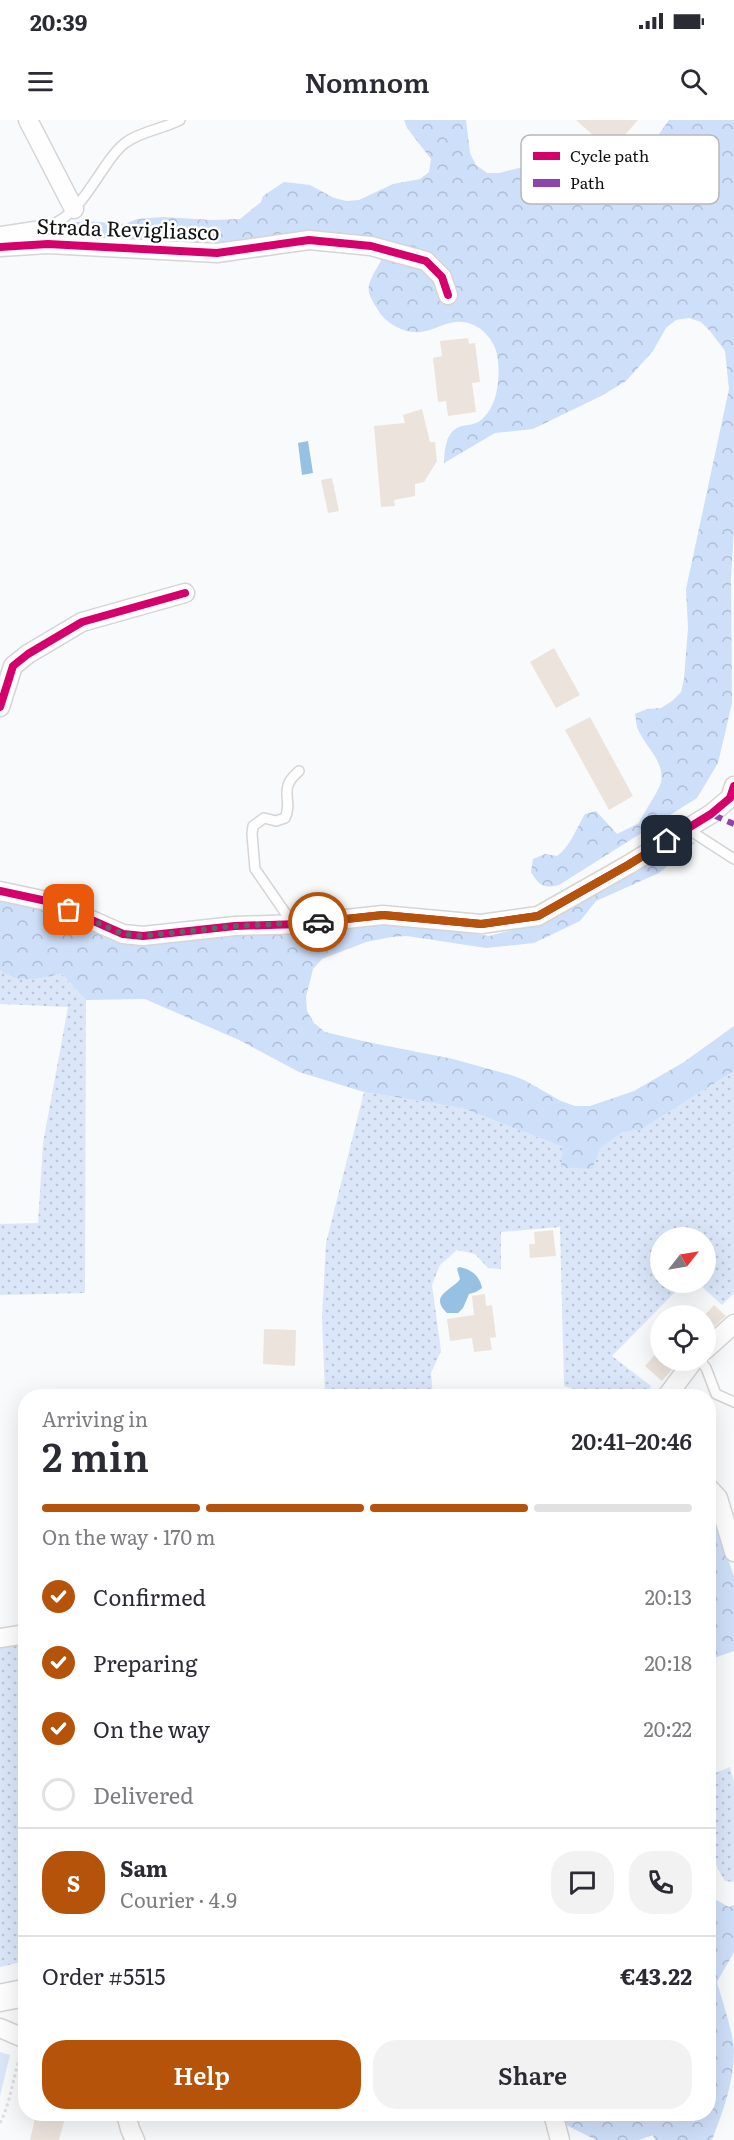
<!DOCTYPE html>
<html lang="en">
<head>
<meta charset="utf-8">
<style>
	body { margin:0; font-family:Literata,serif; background:#f2f2f3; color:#2b2b33; height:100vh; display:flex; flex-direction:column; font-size:22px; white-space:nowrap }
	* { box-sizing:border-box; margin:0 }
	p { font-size:20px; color:#7c7c81 }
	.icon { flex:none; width:33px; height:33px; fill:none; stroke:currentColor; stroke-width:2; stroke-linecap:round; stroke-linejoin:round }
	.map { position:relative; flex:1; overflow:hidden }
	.sheet { position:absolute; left:18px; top:1269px; width:698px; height:732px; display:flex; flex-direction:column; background:#fff; border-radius:24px; box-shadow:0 6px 24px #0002 }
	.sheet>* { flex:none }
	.needle { width:39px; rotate:59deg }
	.fabs { position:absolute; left:650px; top:1107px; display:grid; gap:12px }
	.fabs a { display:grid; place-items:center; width:66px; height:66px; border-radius:50%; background:#fff; box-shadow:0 6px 24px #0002; font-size:30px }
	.pin { position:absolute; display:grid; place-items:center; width:51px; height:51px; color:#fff; margin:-26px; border-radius:12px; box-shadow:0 3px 9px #0006 }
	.courier { position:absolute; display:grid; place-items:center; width:60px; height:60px; margin:-30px; border:4px solid #b45309; border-radius:50%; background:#fff; color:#222; box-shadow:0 2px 8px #0007 }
	.head em { font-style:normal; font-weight:600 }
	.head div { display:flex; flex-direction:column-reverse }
	.head { display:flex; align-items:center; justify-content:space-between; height:102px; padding:0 24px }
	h1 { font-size:39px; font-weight:600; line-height:45px }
	.bar { display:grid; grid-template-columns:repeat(4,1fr); gap:9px 6px; align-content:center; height:72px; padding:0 24px }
	.bar i { height:8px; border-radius:4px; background:#e1e1e2 }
	.bar .active { background:#b45309 }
	.bar p { grid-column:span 4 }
	.line { display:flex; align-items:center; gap:15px; padding:0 24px; border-top:2px solid #e1e1e2 }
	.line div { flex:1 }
	.round { display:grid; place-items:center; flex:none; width:63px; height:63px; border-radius:24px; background:#f2f2f3 }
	ol { padding:0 24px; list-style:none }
	li { display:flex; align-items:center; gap:18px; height:66px }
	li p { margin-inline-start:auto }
	li .icon { padding:6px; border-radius:50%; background:#b45309; color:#fff; stroke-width:4 }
	li:last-child { color:#7c7c81 }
	li i { width:33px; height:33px; border:3px solid #e1e1e2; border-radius:50% }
	.action { display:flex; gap:12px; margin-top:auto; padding:12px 24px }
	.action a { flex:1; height:69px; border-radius:24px; background:#b45309; color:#fff; font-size:24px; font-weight:600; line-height:69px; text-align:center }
	.action a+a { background:#f2f2f3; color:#2b2b33 }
	.status { display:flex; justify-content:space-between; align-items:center; height:42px; padding:0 30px; background:#fff; direction:ltr }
	.status svg { height:16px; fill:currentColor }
	header { display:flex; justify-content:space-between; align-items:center; height:78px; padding:0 24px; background:#fff; font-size:27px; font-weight:600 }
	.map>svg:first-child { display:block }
	.green { fill:url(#green-dots) }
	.forest { fill:url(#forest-crowns) }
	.pitch { fill:#dbe7f9 }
	.water { fill:#96c1e2 }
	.building { fill:#ece3dd }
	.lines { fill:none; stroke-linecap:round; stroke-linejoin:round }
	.service-casing { stroke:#d5d5d6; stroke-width:12 }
	.minor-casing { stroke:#d5d5d6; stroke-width:21 }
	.path { stroke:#dfdfe0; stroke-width:3; stroke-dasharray:3 3; stroke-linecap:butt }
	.service { stroke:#fefefe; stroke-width:9 }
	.minor { stroke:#fefefe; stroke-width:18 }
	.quiet { stroke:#8e44ad; stroke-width:6; stroke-dasharray:12 6; stroke-linecap:butt }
	.cycleway-casing { stroke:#fff; stroke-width:11 }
	.cycleway { stroke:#d6006c; stroke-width:8 }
	.done { stroke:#626364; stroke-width:6; stroke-dasharray:0 10.8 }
	.route { stroke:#b45309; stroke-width:8 }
	.labels { text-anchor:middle; stroke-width:5; stroke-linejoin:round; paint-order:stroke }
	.street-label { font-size:21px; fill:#111213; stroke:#fff }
	.key { fill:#fff; stroke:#b8b8b8; stroke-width:1.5 }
	.key-label { font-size:16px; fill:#111213 }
</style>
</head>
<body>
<div class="status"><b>20:39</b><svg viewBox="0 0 49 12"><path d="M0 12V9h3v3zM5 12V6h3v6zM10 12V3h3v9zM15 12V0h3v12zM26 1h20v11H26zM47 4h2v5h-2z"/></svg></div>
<header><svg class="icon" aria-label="menu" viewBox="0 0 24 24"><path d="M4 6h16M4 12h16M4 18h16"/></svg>Nomnom<svg class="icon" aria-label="search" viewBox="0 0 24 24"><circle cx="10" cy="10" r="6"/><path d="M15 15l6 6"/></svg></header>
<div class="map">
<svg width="734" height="2020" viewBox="0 0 734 2020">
	<defs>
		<pattern id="green-dots" width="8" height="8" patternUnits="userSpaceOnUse" patternTransform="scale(1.5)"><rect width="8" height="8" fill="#dbe7f9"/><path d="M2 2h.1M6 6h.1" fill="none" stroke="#bbc5d5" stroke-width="1.8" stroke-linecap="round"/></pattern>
		<pattern id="forest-crowns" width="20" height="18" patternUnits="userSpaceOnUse" patternTransform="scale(1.5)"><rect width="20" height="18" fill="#cedff9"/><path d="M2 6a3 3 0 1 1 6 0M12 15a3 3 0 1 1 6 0" fill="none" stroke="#b0bed5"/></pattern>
	</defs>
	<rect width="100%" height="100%" fill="#f9fafb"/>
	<path class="green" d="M0 850C21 866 38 858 62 854L86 880 85 1173 0 1175V1104L38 1103 43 1023 68 887 0 884Z
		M734 951V1173L722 1185 698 1163 705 1162V1118H660V1162L684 1163 612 1236 651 1266 647 1276H599L564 1266 560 1107 501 1112V1149L488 1148 475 1134 457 1130 440 1145 432 1165 441 1231 431 1253 433 1276H325L322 1197 326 1123 364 972 462 988 563 1027 600 1029 621 1013 642 1009Z
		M25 1520V1841L0 1847V1524Z
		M730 1647 734 1662V1762L725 1761C702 1726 708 1696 708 1656Z"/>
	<path class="forest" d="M404 0H466L470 33 476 45 487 53H499L550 40 590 37 601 44 610 55 623 59 635 53 639 40 640 28 659 14 669 0H734V409L731 458 732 583 718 643 697 678 559 765C543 769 539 765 531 752L533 739 545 734 557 736C570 727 576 709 585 694L596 691 617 714 639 703C644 692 660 669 661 662 665 640 644 626 637 607 636 603 636 598 635 594L647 589 661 588 672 581 681 572 684 559 688 508 686 469 729 269 725 231 710 211 701 202 689 198 676 200 666 208 653 231 626 261 603 275 533 309 495 313 444 343C445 330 445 313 459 307 467 304 473 306 481 300 497 287 500 261 498 241 497 220 478 200 456 202 444 203 432 211 420 212 405 214 385 203 378 190 373 182 367 174 369 165 372 153 381 145 384 131L235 123 202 125 88 122 75 115 73 103 85 101 125 104 137 99 163 97 212 100 240 99 261 82 263 76 284 62 310 65 334 78 347 81 359 80 393 64 420 59 429 52 431 39 407 8Z
		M684 716 695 723 659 753 596 781 580 801 534 823 486 828 407 816 392 817 366 822 322 839 313 849 306 877 307 891 314 903 325 912 367 922 453 939 511 955 524 960 561 981 575 986H590L634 971 684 942 734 906V951L642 1009 621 1013 600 1029 592 1049 561 1047 563 1027 462 988 364 972 299 952 239 920 145 879 86 880 62 854C38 858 21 866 0 850V778L49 786 120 821 388 800 489 816 534 804Z
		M708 1378 734 1457V1531L708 1540Z
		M708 1764 713 1778 729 1787 734 1785V1832L717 1862C723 1884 732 1908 734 1930 734 1962 723 1991 712 2020H655L653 2015 639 2020H596L562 2003 560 1994H708Z"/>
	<path class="pitch" d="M0 1932 10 1935 0 1976Z"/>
	<path class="water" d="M308 321 313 353 302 355 298 323Z
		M459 1147C471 1149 480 1156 482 1168L476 1172 469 1174 463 1188 458 1193H447C428 1175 453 1170 460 1159L457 1149Z"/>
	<path class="building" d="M576 0H638L611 31Z
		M468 218 469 224 475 223 480 262 472 263 476 292 448 296 446 281 438 282 433 238 442 236 440 221Z
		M422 289 430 322H435L437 341 424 362 415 364V376L394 380 395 386 381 387 374 306 405 303 403 295Z
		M332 358 339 391 328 393 321 360Z
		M554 528 580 575 556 588 530 542Z
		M590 597 633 676 609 690 565 610Z
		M553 1110 556 1136 530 1138 529 1124H535L534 1112Z
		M485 1174 486 1186 492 1185 496 1217 490 1218 492 1230 474 1232 472 1218 450 1221 447 1199 474 1195 472 1176Z
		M714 1185 726 1196 705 1215V1195Z
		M264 1209 296 1210 295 1246 263 1244Z
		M660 1229V1240H680L662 1261 645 1246Z
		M36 1994H66L59 2020H30Z"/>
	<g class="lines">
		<g class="service-casing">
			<path id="service" d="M35 111C72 102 84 77 104 48 110 39 117 29 125 23 141 11 163 9 180 0
				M686 708 734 739
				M293 804 255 749 252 714 253 706 264 698 276 701 285 698C292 684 283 674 289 663 291 658 296 654 299 651
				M700 1240 706 1248 716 1274 734 1282
				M0 1869 26 1864"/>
		</g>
		<g class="minor-casing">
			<path id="minor" d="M28 0 74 89
				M2 116 35 111
				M0 127 48 124 217 133 309 120 371 126 426 141 442 157 448 175
				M0 587 13 546 28 534 82 502 185 473
				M0 771 51 782 123 814 143 816 235 806 300 804 383 795 481 804 538 796 628 745 711 694 730 678 734 666
				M705 1230 734 1204
				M667 1276 694 1240
				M708 1367 718 1378 734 1432
				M0 1518 26 1514
				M0 1882 26 1877
				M0 1908 26 1919
				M126 1994 130 2009 135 2020
				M553 1994 560 2020"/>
		</g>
		<path class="path" d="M0 2003C11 1982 13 1956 21 1934"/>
		<use href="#service" class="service"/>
		<use href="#minor" class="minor"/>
		<path class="quiet" d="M711 694 734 704"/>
		<g class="cycleway-casing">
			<path id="cycleway" d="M0 127 48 124 217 133 309 120 371 126 426 141 442 157 448 175
				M0 587 13 546 28 534 82 502 185 473
				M0 771 51 782 123 814 143 816 235 806 300 804 383 795 481 804 538 796 628 745 711 694 730 678 734 666"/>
		</g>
		<use href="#cycleway" class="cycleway"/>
	</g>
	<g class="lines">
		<path class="done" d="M69 790 123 814 143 816 235 806 318 802"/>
		<path class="route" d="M318 802 383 795 482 804 538 796 628 745 667 721"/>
	</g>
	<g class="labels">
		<g class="street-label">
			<text transform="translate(128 110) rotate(2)" y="7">Strada Revigliasco</text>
		</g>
	</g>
	<rect x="521" y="15" width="198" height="69" rx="9" class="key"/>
	<rect x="533" y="32" width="27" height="8" fill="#d6006c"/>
	<rect x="533" y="59" width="27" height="8" fill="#8e44ad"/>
	<g class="key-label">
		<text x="570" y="42">Cycle path</text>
		<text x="570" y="69">Path</text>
	</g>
</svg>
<div class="fabs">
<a><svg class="needle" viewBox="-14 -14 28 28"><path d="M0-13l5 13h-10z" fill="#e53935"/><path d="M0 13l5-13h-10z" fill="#7c7c81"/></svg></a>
<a><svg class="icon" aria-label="locate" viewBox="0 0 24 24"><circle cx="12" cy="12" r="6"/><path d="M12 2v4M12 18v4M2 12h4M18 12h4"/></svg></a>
</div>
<div class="pin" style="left:69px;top:790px;background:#ea580c"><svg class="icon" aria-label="bag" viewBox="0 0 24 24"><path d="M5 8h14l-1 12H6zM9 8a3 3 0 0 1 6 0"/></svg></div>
<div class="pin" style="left:667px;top:721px;background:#1f2937"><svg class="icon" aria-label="home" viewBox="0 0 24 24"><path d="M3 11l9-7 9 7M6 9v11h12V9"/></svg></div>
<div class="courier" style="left:318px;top:802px"><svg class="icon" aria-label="car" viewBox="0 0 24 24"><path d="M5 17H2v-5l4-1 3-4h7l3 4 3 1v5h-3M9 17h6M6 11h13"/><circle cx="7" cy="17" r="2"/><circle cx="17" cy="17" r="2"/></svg></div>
<section class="sheet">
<div class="head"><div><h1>2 min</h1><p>Arriving in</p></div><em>20:41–20:46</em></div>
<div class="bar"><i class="active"></i><i class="active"></i><i class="active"></i><i></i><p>On the way · 170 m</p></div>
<ol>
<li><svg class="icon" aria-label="check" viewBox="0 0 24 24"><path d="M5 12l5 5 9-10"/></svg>Confirmed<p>20:13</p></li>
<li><svg class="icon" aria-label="check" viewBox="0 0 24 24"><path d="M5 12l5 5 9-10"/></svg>Preparing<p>20:18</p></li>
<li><svg class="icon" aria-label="check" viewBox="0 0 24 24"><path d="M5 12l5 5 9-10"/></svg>On the way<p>20:22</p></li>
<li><i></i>Delivered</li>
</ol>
<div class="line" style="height:108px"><b class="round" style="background:#b45309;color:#fff">S</b><div><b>Sam</b><p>Courier · 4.9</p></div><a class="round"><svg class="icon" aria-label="chat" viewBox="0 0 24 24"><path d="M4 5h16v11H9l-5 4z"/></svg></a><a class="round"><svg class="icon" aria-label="phone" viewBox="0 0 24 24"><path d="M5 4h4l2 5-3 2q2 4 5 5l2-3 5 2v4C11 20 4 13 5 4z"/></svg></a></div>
<div class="line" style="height:78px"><div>Order #5515</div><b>€43.22</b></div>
<div class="action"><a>Help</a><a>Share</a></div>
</section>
</div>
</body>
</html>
